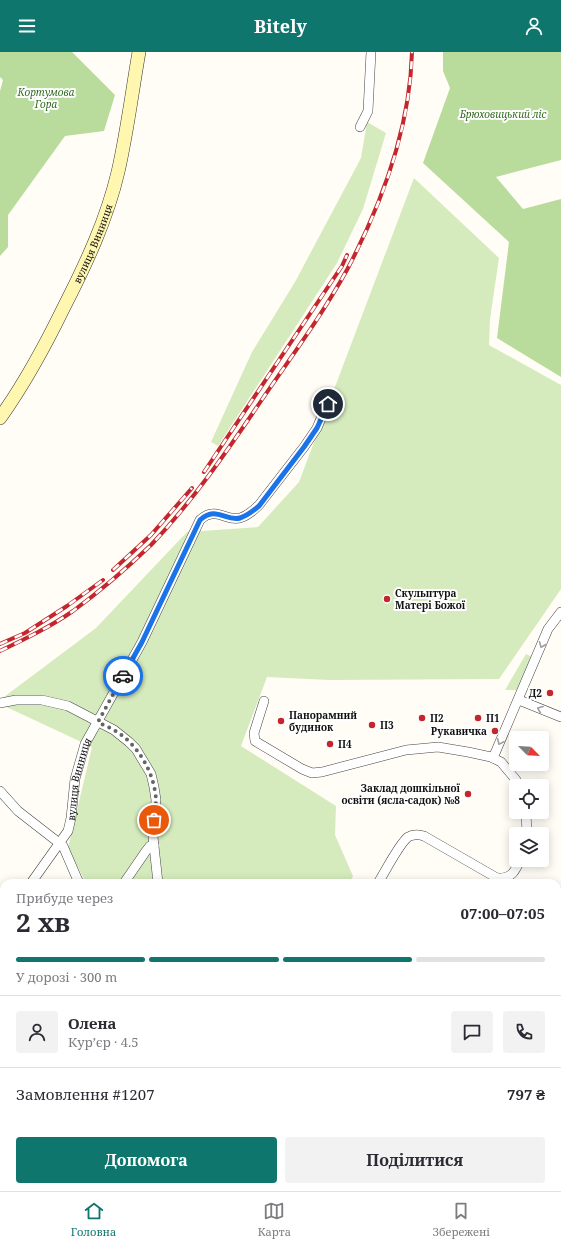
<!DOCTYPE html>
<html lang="uk">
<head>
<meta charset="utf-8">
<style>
	body { margin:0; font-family:"Noto Serif",serif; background:#f2f2f3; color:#2b2b33; height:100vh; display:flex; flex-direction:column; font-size:15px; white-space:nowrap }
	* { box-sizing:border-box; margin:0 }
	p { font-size:13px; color:#7c7c81 }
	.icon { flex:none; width:22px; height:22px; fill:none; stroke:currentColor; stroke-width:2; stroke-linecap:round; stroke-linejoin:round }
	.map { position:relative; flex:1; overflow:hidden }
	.panel { position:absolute; left:0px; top:827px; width:561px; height:312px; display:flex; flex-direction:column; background:#fff; border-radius:12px 12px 0 0; box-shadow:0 2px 10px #0003 }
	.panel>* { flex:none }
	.needle { width:26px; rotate:114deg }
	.tools { position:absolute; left:509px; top:679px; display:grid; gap:8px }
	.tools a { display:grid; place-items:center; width:40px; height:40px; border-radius:4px; background:#fff; box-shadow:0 2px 10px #0003; font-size:20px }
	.pin { position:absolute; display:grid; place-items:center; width:34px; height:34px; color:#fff; margin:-17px; border:2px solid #fff; border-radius:50%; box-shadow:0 1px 4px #0007 }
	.courier { position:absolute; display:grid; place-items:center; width:40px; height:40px; margin:-20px; border:3px solid #1a73e8; border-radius:50%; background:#fff; color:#222; box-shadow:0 1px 5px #0007 }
	.summary em { font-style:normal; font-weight:700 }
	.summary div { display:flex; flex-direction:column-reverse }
	.summary { display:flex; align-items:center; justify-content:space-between; height:68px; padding:0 16px }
	h1 { font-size:26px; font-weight:700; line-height:30px }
	.bar { display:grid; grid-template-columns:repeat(4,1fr); gap:6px 4px; align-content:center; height:48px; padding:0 16px }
	.bar i { height:5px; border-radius:3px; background:#e1e1e2 }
	.bar .selected { background:#0f766e }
	.bar p { grid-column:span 4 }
	.line { display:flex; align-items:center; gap:10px; padding:0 16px; border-top:1px solid #e1e1e2 }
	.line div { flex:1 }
	.round { display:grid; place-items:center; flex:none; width:42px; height:42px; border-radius:4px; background:#f2f2f3 }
	.cta { display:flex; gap:8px; margin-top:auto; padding:8px 16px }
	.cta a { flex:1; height:46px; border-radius:4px; background:#0f766e; color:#fff; font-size:16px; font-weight:700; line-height:46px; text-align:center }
	.cta a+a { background:#f2f2f3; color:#2b2b33 }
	header { display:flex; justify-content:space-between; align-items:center; height:52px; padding:0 16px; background:#0f766e; color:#fff; font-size:18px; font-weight:700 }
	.menu { display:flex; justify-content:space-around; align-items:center; height:56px; border-top:1px solid #e1e1e2; background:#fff; font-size:11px; color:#7c7c81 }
	.menu a { display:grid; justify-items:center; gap:2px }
	.menu .selected { color:#0f766e }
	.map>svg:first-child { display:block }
	.green { fill:#d5ebbd }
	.forest { fill:#b9dc9c }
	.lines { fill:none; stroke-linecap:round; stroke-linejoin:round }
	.street-casing { stroke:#444; stroke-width:10 }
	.secondary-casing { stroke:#333; stroke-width:14 }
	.street { stroke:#fff; stroke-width:9 }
	.secondary { stroke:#fff6b0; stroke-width:13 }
	.rail-casing { stroke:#c4262e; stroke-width:4 }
	.rail { stroke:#fff; stroke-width:2.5; stroke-dasharray:8; stroke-linecap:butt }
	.oneway { stroke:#a0a0a0 }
	.done { stroke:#646461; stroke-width:4; stroke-dasharray:0 7.2 }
	.route { stroke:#1a73e8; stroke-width:5 }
	.poi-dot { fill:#c4262e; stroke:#fff; stroke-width:1.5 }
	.labels { text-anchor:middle; stroke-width:4; stroke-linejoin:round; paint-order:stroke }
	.park-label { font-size:10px; font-style:italic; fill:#2f6b1f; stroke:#fff }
	.street-label { font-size:10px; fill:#111; stroke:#fff }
	.poi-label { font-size:10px; font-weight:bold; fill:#111; stroke:#fff; text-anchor:start }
</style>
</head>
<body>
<header><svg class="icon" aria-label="menu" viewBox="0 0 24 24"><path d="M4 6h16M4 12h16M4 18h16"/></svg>Bitely<svg class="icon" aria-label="person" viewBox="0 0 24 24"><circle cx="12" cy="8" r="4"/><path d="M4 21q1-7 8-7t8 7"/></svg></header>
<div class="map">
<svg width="561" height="1139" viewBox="0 0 561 1139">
	<rect width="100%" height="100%" fill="#fffdf5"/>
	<path class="green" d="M367 70 386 81 363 157 337 211 218 394 211 390 252 300 295 230 361 106Z
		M414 126 499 206 490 267 489 293 561 333V537L499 627 329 628 267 625 241 694 336 754 335 783 353 824 350 831H86L68 796 92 695 0 652V648L96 576 187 480 258 475 299 430Z
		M526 602 532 605 517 638H505Z
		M561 1102V1139H542L545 1135H557V1113Z"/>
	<path class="forest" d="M0 0H72L115 43 104 79 65 84 8 163V195L0 204V39L3 28 0 25Z
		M443 0H561V108L496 125 523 157 561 147V325L497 286 509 190 423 111 450 36 443 19Z"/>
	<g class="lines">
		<g class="street-casing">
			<g id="street">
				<path d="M360 75 368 59 371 0"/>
				<path d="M519 648 561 665"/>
				<path d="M264 649 254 681 255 689 302 717 312 721 322 720 406 698 438 695 468 700 491 705 501 710 516 728 518 734"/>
				<path d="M0 651 16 648H42L68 654 114 678 129 690 136 697 151 722 154 735 156 748 153 785 158 831"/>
				<path d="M493 706 548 577 561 560"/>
				<path d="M0 739 18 759 63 794 79 831"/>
				<path d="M526 760 527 782"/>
				<path id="s1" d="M31 831 68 779 71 766 75 727 85 692 142 590 200 468C216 453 226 470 240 466 247 464 253 459 259 453L304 395 317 376 327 352"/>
				<path d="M124 831 146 799 150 794 154 793"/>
				<path d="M378 831C385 820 399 792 408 785 413 782 418 782 424 784L497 826 498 831"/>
				<path d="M507 831 497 826C511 827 515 820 520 808"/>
				<path d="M557 852 561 854"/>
				<path d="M0 872 4 867"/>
				<path d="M557 966 561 961"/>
				<path d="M557 1032 561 1025"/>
				<path d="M557 1052 561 1056"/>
				<path d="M0 1061 4 1055"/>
				<path d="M557 1086 561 1078"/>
				<path d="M227 1135 229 1139"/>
				<path d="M388 1135 395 1139"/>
				<path d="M43 1139 47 1135"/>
				<path d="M147 1139 150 1135"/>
				<path d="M337 1139 339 1135"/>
				<path d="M453 1139 455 1135"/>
				<path d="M526 1139 528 1135"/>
			</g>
		</g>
		<g class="secondary-casing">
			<g id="secondary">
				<path id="s2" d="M0 366C25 331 45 294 64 255 86 212 107 167 118 120 127 81 132 40 139 0"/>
			</g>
		</g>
		<use href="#street" class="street"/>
		<use href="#secondary" class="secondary"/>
		<g class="rail-casing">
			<path id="rail" d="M204 420 342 214 347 203
				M113 518 151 483 192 436
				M0 592 25 581 67 554 103 528
				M0 599C25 587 50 575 73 559 99 540 128 515 151 493 193 449 227 399 261 349 291 305 323 262 348 216 383 149 410 76 412 0"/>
		</g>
		<use href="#rail" class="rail"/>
	</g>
	<defs><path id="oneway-chevron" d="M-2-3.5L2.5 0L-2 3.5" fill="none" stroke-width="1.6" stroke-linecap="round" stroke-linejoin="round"/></defs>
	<g class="oneway">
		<use href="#oneway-chevron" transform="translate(542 593) rotate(113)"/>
		<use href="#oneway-chevron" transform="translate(540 657) rotate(-158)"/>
		<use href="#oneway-chevron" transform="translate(500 690) rotate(114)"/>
	</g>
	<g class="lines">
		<path class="done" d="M123 624 98 670C103 673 109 675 114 678 138 692 154 720 156 747 156 754 154 761 154 768"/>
		<path class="route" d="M123 624 142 590 200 468C216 453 226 470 240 466 247 464 253 459 259 454L304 395 317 376 328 352"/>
	</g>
	<g class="poi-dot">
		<circle cx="387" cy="547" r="4"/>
		<circle cx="550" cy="641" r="4"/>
		<circle cx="422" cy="666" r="4"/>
		<circle cx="478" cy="666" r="4"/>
		<circle cx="281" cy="669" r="4"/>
		<circle cx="372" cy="673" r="4"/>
		<circle cx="495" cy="679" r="4"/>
		<circle cx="330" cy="692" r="4"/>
		<circle cx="468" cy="742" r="4"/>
	</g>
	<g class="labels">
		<g class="park-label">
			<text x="46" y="44">Кортумова<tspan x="46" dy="12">Гора</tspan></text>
			<text x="503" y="66">Брюховицький ліс</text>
		</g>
		<g class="street-label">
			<text dy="4" stroke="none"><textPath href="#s2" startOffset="198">вулиця Винниця</textPath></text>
			<text dy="4" stroke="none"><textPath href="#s1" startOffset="117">вулиця Винниця</textPath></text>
		</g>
		<g class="poi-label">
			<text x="395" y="545">Скульптура<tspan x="395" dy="12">Матері Божої</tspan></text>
			<text x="542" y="645" text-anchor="end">Д2</text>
			<text x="289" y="667">Панорамний<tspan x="289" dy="12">будинок</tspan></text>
			<text x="430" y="670">П2</text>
			<text x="486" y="670">П1</text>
			<text x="380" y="677">П3</text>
			<text x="487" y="683" text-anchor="end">Рукавичка</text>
			<text x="338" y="696">П4</text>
			<text x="460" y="740" text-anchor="end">Заклад дошкільної<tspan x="460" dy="12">освіти (ясла-садок) №8</tspan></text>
		</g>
	</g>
</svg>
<div class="tools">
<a><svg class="needle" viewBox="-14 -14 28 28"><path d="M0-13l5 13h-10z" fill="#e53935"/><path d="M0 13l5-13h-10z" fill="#7c7c81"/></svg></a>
<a><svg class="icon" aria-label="locate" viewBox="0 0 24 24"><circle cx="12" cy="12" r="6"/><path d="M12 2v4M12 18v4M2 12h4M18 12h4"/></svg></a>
<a><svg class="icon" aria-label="layers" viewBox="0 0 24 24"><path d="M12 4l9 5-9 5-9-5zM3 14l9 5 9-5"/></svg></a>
</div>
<div class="pin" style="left:154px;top:768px;background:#ea580c"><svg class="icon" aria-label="bag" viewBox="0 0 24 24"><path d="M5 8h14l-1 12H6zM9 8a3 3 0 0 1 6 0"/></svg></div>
<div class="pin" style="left:328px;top:352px;background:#1f2937"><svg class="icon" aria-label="home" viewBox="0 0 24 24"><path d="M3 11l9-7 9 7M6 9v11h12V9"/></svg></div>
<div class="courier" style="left:123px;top:624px"><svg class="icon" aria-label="car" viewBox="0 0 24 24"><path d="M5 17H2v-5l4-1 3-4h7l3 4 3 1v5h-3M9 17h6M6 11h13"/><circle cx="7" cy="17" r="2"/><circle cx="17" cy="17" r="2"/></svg></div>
<section class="panel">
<div class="summary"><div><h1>2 хв</h1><p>Прибуде через</p></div><em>07:00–07:05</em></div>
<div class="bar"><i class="selected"></i><i class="selected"></i><i class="selected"></i><i></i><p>У дорозі · 300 m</p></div>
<div class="line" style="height:72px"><a class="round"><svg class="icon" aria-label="person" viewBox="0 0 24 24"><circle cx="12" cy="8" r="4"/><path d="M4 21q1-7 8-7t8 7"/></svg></a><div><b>Олена</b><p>Кур’єр · 4.5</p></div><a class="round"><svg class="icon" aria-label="chat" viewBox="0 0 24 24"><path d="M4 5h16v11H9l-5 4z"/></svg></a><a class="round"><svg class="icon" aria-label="phone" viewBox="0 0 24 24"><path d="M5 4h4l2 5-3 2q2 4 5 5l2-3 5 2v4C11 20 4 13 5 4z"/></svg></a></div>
<div class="line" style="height:52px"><div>Замовлення #1207</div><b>797 ₴</b></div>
<div class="cta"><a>Допомога</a><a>Поділитися</a></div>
</section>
</div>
<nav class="menu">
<a class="selected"><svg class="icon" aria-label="home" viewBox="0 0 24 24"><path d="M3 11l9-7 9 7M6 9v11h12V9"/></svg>Головна</a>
<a><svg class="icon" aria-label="map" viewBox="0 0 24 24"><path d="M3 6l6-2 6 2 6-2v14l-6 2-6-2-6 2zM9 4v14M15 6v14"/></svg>Карта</a>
<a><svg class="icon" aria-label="saved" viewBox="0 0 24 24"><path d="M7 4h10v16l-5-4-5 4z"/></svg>Збережені</a>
</nav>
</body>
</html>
